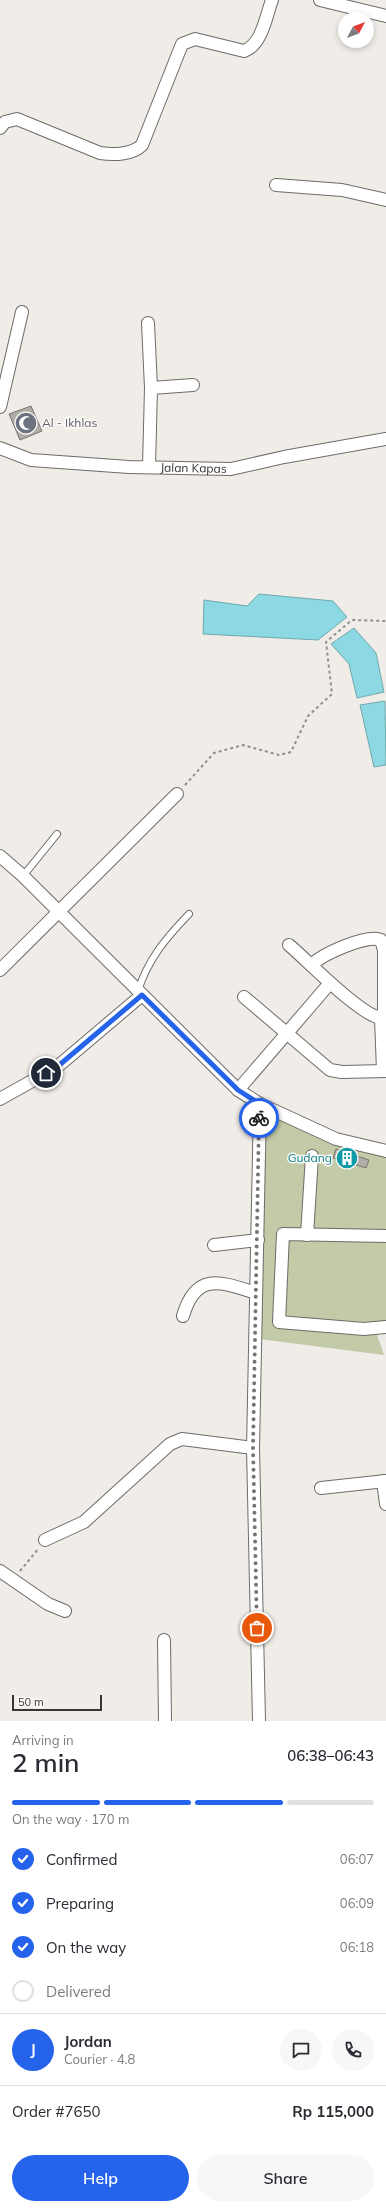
<!DOCTYPE html>
<html lang="en">
<head>
<meta charset="utf-8">
<style>
	body { margin:0; font-family:Mulish,sans-serif; background:#f7f7f7; color:#2b2b33; height:100vh; display:flex; flex-direction:column; font-size:15px; white-space:nowrap }
	* { box-sizing:border-box; margin:0 }
	p { font-size:13px; color:#7c7c81 }
	.icon { flex:none; width:22px; height:22px; fill:none; stroke:currentColor; stroke-width:2; stroke-linecap:round; stroke-linejoin:round }
	.map { position:relative; height:1721px; overflow:hidden }
	.details { display:flex; flex-direction:column; background:#fff; flex:1 }
	.details>* { flex:none }
	.needle { width:26px; rotate:49deg }
	.buttons { position:absolute; left:338px; top:12px; display:grid; gap:8px }
	.buttons a { display:grid; place-items:center; width:36px; height:36px; border-radius:50%; background:#fff; box-shadow:0 2px 6px #0003; font-size:20px }
	.scale { position:absolute; left:12px; bottom:10px; width:90px; box-sizing:border-box; padding-left:4px; border:2px solid #363533; border-top:0; font-size:11px; line-height:14px; white-space:nowrap; color:#363533; -webkit-text-stroke:3px #fdf9f5; paint-order:stroke }
	.pin { position:absolute; display:grid; place-items:center; width:34px; height:34px; color:#fff; margin:-17px; border:2px solid #fff; border-radius:50%; box-shadow:0 1px 4px #0007 }
	.courier { position:absolute; display:grid; place-items:center; width:40px; height:40px; margin:-20px; border:3px solid #2563eb; border-radius:50%; background:#fff; color:#222; box-shadow:0 1px 5px #0007 }
	.head em { font-style:normal; font-weight:600 }
	.head div { display:flex; flex-direction:column-reverse }
	.head { display:flex; align-items:center; justify-content:space-between; height:68px; padding:0 12px }
	h1 { font-size:26px; font-weight:600; line-height:30px }
	.bar { display:grid; grid-template-columns:repeat(4,1fr); gap:6px 4px; align-content:center; height:48px; padding:0 12px }
	.bar i { height:5px; border-radius:3px; background:#e1e1e2 }
	.bar .active { background:#2563eb }
	.bar p { grid-column:span 4 }
	.line { display:flex; align-items:center; gap:10px; padding:0 12px; border-top:1px solid #e1e1e2 }
	.line div { flex:1 }
	.round { display:grid; place-items:center; flex:none; width:42px; height:42px; border-radius:21px; background:#f7f7f7 }
	ol { padding:0 12px; list-style:none }
	li { display:flex; align-items:center; gap:12px; height:44px }
	li p { margin-inline-start:auto }
	li .icon { padding:4px; border-radius:50%; background:#2563eb; color:#fff; stroke-width:4 }
	li:last-child { color:#7c7c81 }
	li i { width:22px; height:22px; border:2px solid #e1e1e2; border-radius:50% }
	.action { display:flex; gap:8px; margin-top:auto; padding:8px 12px }
	.action a { flex:1; height:46px; border-radius:24px; background:#2563eb; color:#fff; font-size:16px; font-weight:600; line-height:46px; text-align:center }
	.action a+a { background:#f7f7f7; color:#2b2b33 }
	.map>svg:first-child { display:block }
	.green { fill:#c2caa7 }
	.water { fill:#8cd9e3; stroke:#72a8ae }
	.building { fill:#b0aca8; stroke:#787471 }
	.lines { fill:none; stroke-linecap:round; stroke-linejoin:round }
	.service-casing { stroke:#6f6b68; stroke-width:8 }
	.minor-casing { stroke:#6f6b68; stroke-width:14 }
	.path { stroke:#918e8b; stroke-width:2; stroke-dasharray:3 3; stroke-linecap:butt }
	.service { stroke:#fff; stroke-width:6 }
	.minor { stroke:#fff; stroke-width:12 }
	.done { stroke:#777572; stroke-width:4; stroke-dasharray:0 7.2 }
	.route { stroke:#2563eb; stroke-width:5 }
	.labels { text-anchor:middle; stroke-width:3; stroke-linejoin:round; paint-order:stroke }
	.worship-label { font-size:12px; fill:#5b616d; stroke:#fdf9f5; text-anchor:start }
	.street-label { font-size:12px; fill:#363533; stroke:#fdf9f5 }
	.culture-label { font-size:12px; fill:#0d838f; stroke:#fdf9f5; text-anchor:end }
</style>
</head>
<body>
<div class="map">
<svg width="386" height="1721" viewBox="0 0 386 1721">
	<rect width="100%" height="100%" fill="#f0ece7"/>
	<path class="green" d="M263 1110 386 1155V1327L375 1329 384 1355 259 1339Z"/>
	<path class="water" d="M259 594 333 601 347 617 318 640 203 634 204 600 247 606Z
		M354 628 376 653 384 692 357 698 349 664 331 644Z
		M385 701 386 765 374 767 360 705Z"/>
	<path class="building" d="M31 406 42 431 20 440 9 414Z
		M336 1149 369 1160 366 1168 333 1158Z"/>
	<g class="lines">
		<g class="service-casing">
			<path id="service" d="M23 876 57 834
				M138 991C148 959 166 938 189 914"/>
		</g>
		<g class="minor-casing">
			<g id="minor">
				<path d="M320 0 386 16"/>
				<path d="M0 128 5 122 17 119 100 153C113 155 132 155 142 145L182 44 195 39 244 51C262 45 266 16 272 0"/>
				<path d="M276 185 342 190 386 200"/>
				<path d="M148 323 151 388"/>
				<path d="M0 407 22 312"/>
				<path id="s1" d="M0 448 31 460 129 467 231 469 284 457 386 439"/>
				<path d="M149 467 151 388 193 385"/>
				<path d="M0 856 23 876 238 1090 260 1104 336 1139 386 1151"/>
				<path d="M289 945C307 960 361 1016 381 1018"/>
				<path d="M312 965C322 954 367 934 381 940L384 950V1010L381 1018 383 1071"/>
				<path d="M0 970 177 794"/>
				<path d="M244 997 330 1070 342 1072 386 1071"/>
				<path d="M238 1090 330 983"/>
				<path d="M0 1099 57 1067 142 995"/>
				<path d="M307 1235 312 1156"/>
				<path d="M386 1236 283 1234 279 1322 364 1329 386 1327"/>
				<path d="M214 1245 258 1240"/>
				<path d="M183 1316C196 1271 221 1282 256 1293"/>
				<path d="M383 1481 386 1504"/>
				<path d="M321 1488 386 1481"/>
				<path d="M45 1540 84 1522 170 1444 182 1439 253 1448"/>
				<path d="M0 1571 48 1604 65 1611"/>
				<path d="M164 1640 165 1721"/>
				<path d="M259 1721 253 1448 260 1104"/>
			</g>
		</g>
		<path class="path" d="M185 785 214 753 243 745 279 755 291 752 308 716 332 694 326 642 352 620 386 621
			M20 1571 39 1548"/>
		<use href="#service" class="service"/>
		<use href="#minor" class="minor"/>
	</g>
	<g class="lines">
		<path class="done" d="M257 1628 253 1448 259 1118"/>
		<path class="route" d="M46 1073 57 1067 142 995 238 1090 260 1104 259 1118"/>
	</g>
	<defs>
		<g id="mosque-disc" transform="scale(1.15)"><circle r="9.5" fill="#6b7280" stroke="#fdf9f5"/><path d="M3.5-4.9A6 6 0 1 0 3.5 4.9A5 5 0 1 1 3.5-4.9Z" fill="#fff"/></g>
		<g id="building-disc" transform="scale(1.15)"><circle r="9.5" fill="#0f9aa8" stroke="#fdf9f5"/><path d="M-4-6H4V6H1V3H-1V6H-4ZM-2.5-4.3h1.7v1.8h-1.7ZM.8-4.3h1.7v1.8H.8ZM-2.5-1h1.7V.8h-1.7ZM.8-1h1.7V.8H.8Z" fill="#fff"/></g>
	</defs>
	<g fill-rule="evenodd">
		<use href="#mosque-disc" x="26" y="423"/>
		<use href="#building-disc" x="347" y="1158"/>
	</g>
	<g class="labels">
		<g class="worship-label">
			<text x="42" y="427">Al - Ikhlas</text>
		</g>
		<g class="street-label">
			<text dy="4" stroke="none"><textPath href="#s1" startOffset="196">Jalan Kapas</textPath></text>
		</g>
		<g class="culture-label">
			<text x="332" y="1162">Gudang</text>
		</g>
	</g>
</svg>
<div class="buttons">
<a><svg class="needle" viewBox="-14 -14 28 28"><path d="M0-13l5 13h-10z" fill="#e53935"/><path d="M0 13l5-13h-10z" fill="#7c7c81"/></svg></a>
</div>
<div class="scale">50 m</div>
<div class="pin" style="left:257px;top:1628px;background:#ea580c"><svg class="icon" aria-label="bag" viewBox="0 0 24 24"><path d="M5 8h14l-1 12H6zM9 8a3 3 0 0 1 6 0"/></svg></div>
<div class="pin" style="left:46px;top:1073px;background:#1f2937"><svg class="icon" aria-label="home" viewBox="0 0 24 24"><path d="M3 11l9-7 9 7M6 9v11h12V9"/></svg></div>
<div class="courier" style="left:259px;top:1118px"><svg class="icon" aria-label="bike" viewBox="0 0 24 24"><circle cx="6" cy="16" r="4"/><circle cx="18" cy="16" r="4"/><path d="M6 16l4-8h5l3 8M10 8l3 8H6M13 5h3"/></svg></div>
</div>
<section class="details">
<div class="head"><div><h1>2 min</h1><p>Arriving in</p></div><em>06:38–06:43</em></div>
<div class="bar"><i class="active"></i><i class="active"></i><i class="active"></i><i></i><p>On the way · 170 m</p></div>
<ol>
<li><svg class="icon" aria-label="check" viewBox="0 0 24 24"><path d="M5 12l5 5 9-10"/></svg>Confirmed<p>06:07</p></li>
<li><svg class="icon" aria-label="check" viewBox="0 0 24 24"><path d="M5 12l5 5 9-10"/></svg>Preparing<p>06:09</p></li>
<li><svg class="icon" aria-label="check" viewBox="0 0 24 24"><path d="M5 12l5 5 9-10"/></svg>On the way<p>06:18</p></li>
<li><i></i>Delivered</li>
</ol>
<div class="line" style="height:72px"><b class="round" style="background:#2563eb;color:#fff">J</b><div><b>Jordan</b><p>Courier · 4.8</p></div><a class="round"><svg class="icon" aria-label="chat" viewBox="0 0 24 24"><path d="M4 5h16v11H9l-5 4z"/></svg></a><a class="round"><svg class="icon" aria-label="phone" viewBox="0 0 24 24"><path d="M5 4h4l2 5-3 2q2 4 5 5l2-3 5 2v4C11 20 4 13 5 4z"/></svg></a></div>
<div class="line" style="height:52px"><div>Order #7650</div><b>Rp 115,000</b></div>
<div class="action"><a>Help</a><a>Share</a></div>
</section>
</body>
</html>
